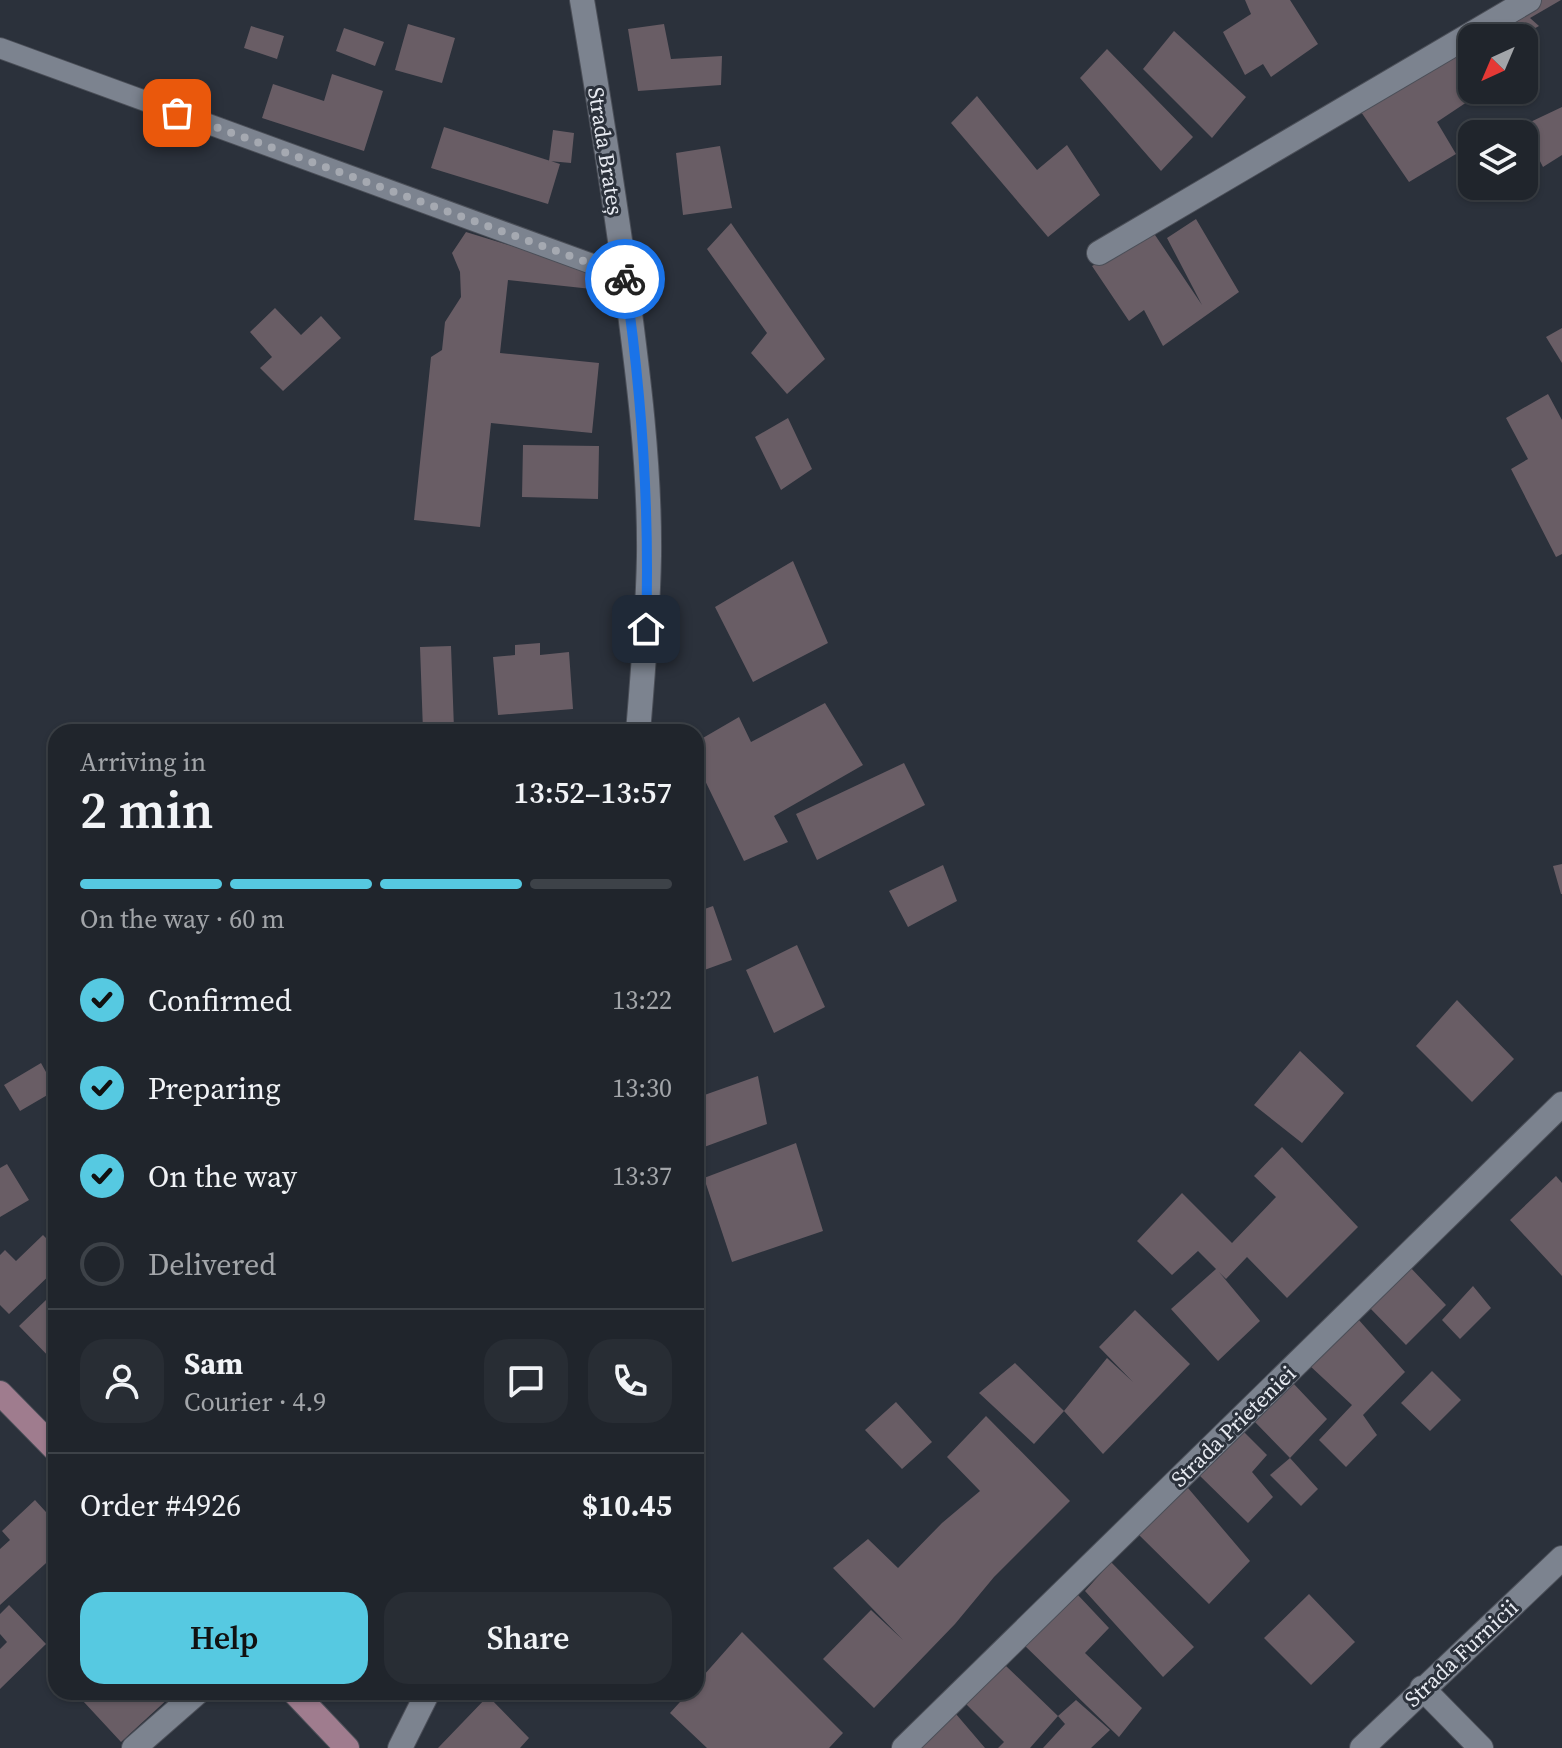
<!DOCTYPE html>
<html lang="en">
<head>
<meta charset="utf-8">
<style>
	body { margin:0; font-family:"Source Serif 4",serif; background:#282d34; color:#f1f3f6; height:100vh; display:flex; flex-direction:column; font-size:30px; white-space:nowrap }
	* { box-sizing:border-box; margin:0 }
	p { font-size:26px; color:#a2a5a9 }
	.icon { flex:none; width:44px; height:44px; fill:none; stroke:currentColor; stroke-width:2; stroke-linecap:round; stroke-linejoin:round }
	.map { position:relative; flex:1; overflow:hidden }
	.sheet { position:absolute; left:48px; top:724px; width:656px; height:976px; display:flex; flex-direction:column; background:#20252c; border-radius:24px; box-shadow:0 2px 6px #0004,0 0 0 2px #3d4248 }
	.sheet>* { flex:none }
	.needle { width:52px; rotate:224deg }
	.buttons { position:absolute; left:1458px; top:24px; display:grid; gap:16px }
	.buttons a { display:grid; place-items:center; width:80px; height:80px; border-radius:16px; background:#20252c; box-shadow:0 2px 6px #0004,0 0 0 2px #3d4248; font-size:40px }
	.pin { position:absolute; display:grid; place-items:center; width:68px; height:68px; color:#fff; margin:-34px; border-radius:16px; box-shadow:0 4px 12px #0006 }
	.courier { position:absolute; display:grid; place-items:center; width:80px; height:80px; margin:-40px; border:6px solid #1a73e8; border-radius:50%; background:#fff; color:#222; box-shadow:0 2px 10px #0007 }
	.summary em { font-style:normal; font-weight:600 }
	.summary div { display:flex; flex-direction:column-reverse }
	.summary { display:flex; align-items:center; justify-content:space-between; height:136px; padding:0 32px }
	h1 { font-size:52px; font-weight:600; line-height:60px }
	.bar { display:grid; grid-template-columns:repeat(4,1fr); gap:12px 8px; align-content:center; height:96px; padding:0 32px }
	.bar i { height:10px; border-radius:6px; background:#3d4248 }
	.bar .selected { background:#56c9e1 }
	.bar p { grid-column:span 4 }
	.line { display:flex; align-items:center; gap:20px; padding:0 32px; border-top:2px solid #3d4248 }
	.line div { flex:1 }
	.round { display:grid; place-items:center; flex:none; width:84px; height:84px; border-radius:24px; background:#282d34 }
	ol { padding:0 32px; list-style:none }
	li { display:flex; align-items:center; gap:24px; height:88px }
	li p { margin-inline-start:auto }
	li .icon { padding:8px; border-radius:50%; background:#56c9e1; color:#111; stroke-width:4 }
	li:last-child { color:#a2a5a9 }
	li i { width:44px; height:44px; border:4px solid #3d4248; border-radius:50% }
	.primary-button { display:flex; gap:16px; margin-top:auto; padding:16px 32px }
	.primary-button a { flex:1; height:92px; border-radius:24px; background:#56c9e1; color:#111; font-size:32px; font-weight:600; line-height:92px; text-align:center }
	.primary-button a+a { background:#282d34; color:#f1f3f6 }
	.map>svg:first-child { display:block }
	.building { fill:#695d65 }
	.lines { fill:none; stroke-linecap:round; stroke-linejoin:round }
	.lane-casing { stroke:#4b4f58; stroke-width:22 }
	.street-casing { stroke:#4b4f58; stroke-width:26 }
	.secondary-casing { stroke:#4b4f58; stroke-width:26 }
	.lane { stroke:#7c838f; stroke-width:20 }
	.street { stroke:#7c838f; stroke-width:24 }
	.secondary { stroke:#9f7c8e; stroke-width:24 }
	.done { stroke:#a5a9b1; stroke-width:8; stroke-dasharray:0 14.4 }
	.route { stroke:#1a73e8; stroke-width:10 }
	.labels { text-anchor:middle; stroke-width:6; stroke-linejoin:round; paint-order:stroke }
	.street-label { font-size:22px; fill:#e7eaf1; stroke:#2b313b }
</style>
</head>
<body>
<div class="map">
<svg width="1562" height="1748" viewBox="0 0 1562 1748">
	<rect width="100%" height="100%" fill="#2b313b"/>
	<path class="building" d="M1245 0H1290L1318 44 1271 77 1263 64 1245 75 1223 32 1251 14Z
		M1535 0H1561L1530 18 1539 26 1518 38H1509L1498 22Z
		M408 24 455 38 442 83 395 70Z
		M664 24 671 59 722 56 721 85 638 91 628 29Z
		M251 26 284 36 277 59 244 48Z
		M344 28 384 42 375 66 336 51Z
		M1174 31 1246 97 1212 138 1143 69Z
		M1466 46 1472 55V90H1485L1437 122 1456 154 1409 182 1359 109Z
		M1107 49 1193 137 1161 171 1080 78Z
		M332 74 383 91 364 151 262 118 273 84 324 101Z
		M977 96 1037 170 1067 145 1100 195 1048 237 951 123Z
		M1562 107V155L1543 167 1522 126Z
		M444 127 560 164 548 204 431 168Z
		M553 130 574 133 571 163 549 161Z
		M720 146 732 208 683 215 676 153Z
		M1196 219 1239 292 1163 346 1144 310 1129 321 1092 266 1153 232 1202 305 1167 238Z
		M731 223 825 359 787 394 751 353 767 333 707 249Z
		M466 232 597 272 601 290 508 280 500 353 599 363 592 433 491 423 480 527 414 520 431 357 442 350 445 322 461 297 460 272 452 253Z
		M275 308 301 335 321 316 341 338 283 391 260 368 272 357 250 332Z
		M1562 328V363L1546 337Z
		M1548 394 1562 420V554L1556 557 1511 469 1528 459 1506 418Z
		M788 418 812 469 781 490 755 437Z
		M523 445 599 446 598 499 522 497Z
		M793 561 828 643 753 682 715 607Z
		M540 643V655L569 652 573 709 498 715 493 657 515 655V645Z
		M451 646 454 729 423 731 420 647Z
		M825 703 863 765 774 816 788 842 744 861 696 762V742L739 717 751 742Z
		M904 763 925 805 817 860 796 814Z
		M1562 864V894H1561L1553 866Z
		M943 865 957 901 908 927 889 891Z
		M713 906 732 960 696 973V912Z
		M797 945 825 1007 774 1033 746 970Z
		M1457 1000 1514 1059 1472 1102 1416 1046Z
		M1300 1051 1344 1093 1302 1143 1254 1105Z
		M41 1063 56 1090 20 1111 4 1085Z
		M758 1076 767 1124 696 1150V1098Z
		M796 1143 823 1231 732 1262 704 1178Z
		M1282 1147 1358 1227 1287 1298 1247 1257 1226 1279 1219 1272 1260 1321 1218 1361 1171 1309 1216 1269 1198 1251 1172 1275 1137 1241 1182 1193 1232 1243 1276 1197 1254 1176Z
		M7 1164 29 1200 0 1217V1168Z
		M1556 1176 1562 1183V1276L1510 1220Z
		M43 1235 56 1248V1269L9 1314 0 1305V1255L5 1250 16 1261Z
		M1409 1266 1446 1305 1406 1345 1368 1306Z
		M1473 1286 1491 1308 1460 1339 1442 1320Z
		M46 1300 56 1311V1364L19 1326Z
		M1135 1310 1190 1364 1103 1454 1064 1411 1107 1358 1133 1382 1099 1347Z
		M1358 1319 1405 1372 1363 1415 1377 1435 1346 1467 1319 1440 1352 1405 1309 1365Z
		M1015 1363 1064 1411 1034 1444 979 1393Z
		M1432 1371 1461 1400 1430 1431 1401 1403Z
		M1292 1382 1327 1419 1290 1458 1253 1420Z
		M896 1402 932 1442 902 1469 865 1430Z
		M986 1416 1070 1501 994 1577 955 1624 874 1708 823 1659 871 1610 903 1640 833 1568 868 1539 898 1568 942 1523 980 1491 947 1457Z
		M1243 1431 1267 1455 1252 1472 1273 1497 1248 1523 1198 1474Z
		M1290 1458 1318 1489 1301 1506 1270 1475Z
		M1188 1488 1250 1561 1209 1604 1138 1534Z
		M35 1500 56 1523V1554L0 1605V1549L10 1540 2 1531Z
		M1111 1562 1194 1647 1163 1677 1085 1591Z
		M1077 1594 1109 1628 1085 1653 1142 1708 1119 1737 1024 1645Z
		M1309 1594 1355 1642 1311 1685 1264 1638Z
		M9 1605 46 1644 0 1689V1649L7 1642 0 1634V1614Z
		M742 1632 843 1733 829 1748H707L670 1713 689 1692H696V1684Z
		M1006 1666 1058 1716 1076 1700 1110 1730 1091 1748H1043L1065 1724 1058 1716 1030 1748H998L1004 1742 966 1704Z
		M93 1692H166L170 1697 121 1742 83 1701Z
		M488 1696 529 1738 520 1748H438Z
		M956 1714 985 1748H920Z"/>
	<g class="lines">
		<g class="lane-casing">
			<path id="lane" d="M0 48 625 276"/>
		</g>
		<g class="street-casing">
			<path id="street" d="M582 0C598 94 613 188 626 283 638 373 650 465 649 556 648 615 643 673 638 732
				M1099 253 1529 0
				M1422 1688 1481 1748
				M134 1748 198 1692
				M400 1748 428 1692
				M904 1748 1562 1104
				M1362 1748 1562 1558"/>
		</g>
		<g class="secondary-casing">
			<path id="secondary" d="M0 1393 56 1450
				M294 1692 347 1748"/>
		</g>
		<use href="#lane" class="lane"/>
		<use href="#street" class="street"/>
		<use href="#secondary" class="secondary"/>
	</g>
	<g class="lines">
		<path class="done" d="M177 113 625 276V279"/>
		<path class="route" d="M625 279C642 395 650 511 646 629"/>
	</g>
	<g class="labels">
		<g class="street-label">
			<text transform="translate(606 151) rotate(81)" y="8">Strada Brateș</text>
			<text transform="translate(1233 1426) rotate(-44)" y="8">Strada Prieteniei</text>
			<text transform="translate(1461 1653) rotate(-43)" y="8">Strada Furnicii</text>
		</g>
	</g>
</svg>
<div class="buttons">
<a><svg class="needle" viewBox="-14 -14 28 28"><path d="M0-13l5 13h-10z" fill="#e53935"/><path d="M0 13l5-13h-10z" fill="#a2a5a9"/></svg></a>
<a><svg class="icon" aria-label="layers" viewBox="0 0 24 24"><path d="M12 4l9 5-9 5-9-5zM3 14l9 5 9-5"/></svg></a>
</div>
<div class="pin" style="left:177px;top:113px;background:#ea580c"><svg class="icon" aria-label="bag" viewBox="0 0 24 24"><path d="M5 8h14l-1 12H6zM9 8a3 3 0 0 1 6 0"/></svg></div>
<div class="pin" style="left:646px;top:629px;background:#1f2937"><svg class="icon" aria-label="home" viewBox="0 0 24 24"><path d="M3 11l9-7 9 7M6 9v11h12V9"/></svg></div>
<div class="courier" style="left:625px;top:279px"><svg class="icon" aria-label="bike" viewBox="0 0 24 24"><circle cx="6" cy="16" r="4"/><circle cx="18" cy="16" r="4"/><path d="M6 16l4-8h5l3 8M10 8l3 8H6M13 5h3"/></svg></div>
<section class="sheet">
<div class="summary"><div><h1>2 min</h1><p>Arriving in</p></div><em>13:52–13:57</em></div>
<div class="bar"><i class="selected"></i><i class="selected"></i><i class="selected"></i><i></i><p>On the way · 60 m</p></div>
<ol>
<li><svg class="icon" aria-label="check" viewBox="0 0 24 24"><path d="M5 12l5 5 9-10"/></svg>Confirmed<p>13:22</p></li>
<li><svg class="icon" aria-label="check" viewBox="0 0 24 24"><path d="M5 12l5 5 9-10"/></svg>Preparing<p>13:30</p></li>
<li><svg class="icon" aria-label="check" viewBox="0 0 24 24"><path d="M5 12l5 5 9-10"/></svg>On the way<p>13:37</p></li>
<li><i></i>Delivered</li>
</ol>
<div class="line" style="height:144px"><a class="round"><svg class="icon" aria-label="person" viewBox="0 0 24 24"><circle cx="12" cy="8" r="4"/><path d="M4 21q1-7 8-7t8 7"/></svg></a><div><b>Sam</b><p>Courier · 4.9</p></div><a class="round"><svg class="icon" aria-label="chat" viewBox="0 0 24 24"><path d="M4 5h16v11H9l-5 4z"/></svg></a><a class="round"><svg class="icon" aria-label="phone" viewBox="0 0 24 24"><path d="M5 4h4l2 5-3 2q2 4 5 5l2-3 5 2v4C11 20 4 13 5 4z"/></svg></a></div>
<div class="line" style="height:104px"><div>Order #4926</div><b>$10.45</b></div>
<div class="primary-button"><a>Help</a><a>Share</a></div>
</section>
</div>
</body>
</html>
